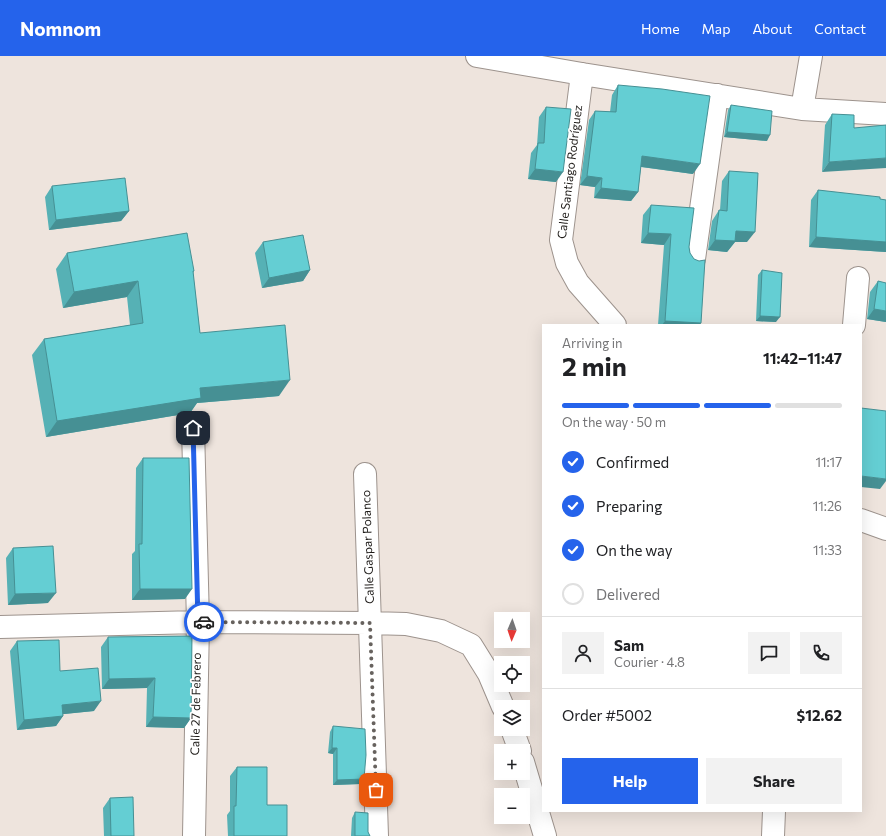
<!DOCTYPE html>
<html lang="en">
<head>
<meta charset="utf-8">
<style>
	body { margin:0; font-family:Commissioner,sans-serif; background:#f2f2f2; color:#202124; height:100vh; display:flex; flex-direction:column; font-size:15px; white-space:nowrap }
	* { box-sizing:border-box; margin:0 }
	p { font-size:13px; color:#757577 }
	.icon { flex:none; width:22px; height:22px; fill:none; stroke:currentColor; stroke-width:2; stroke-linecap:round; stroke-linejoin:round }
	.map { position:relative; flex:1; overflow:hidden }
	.details { position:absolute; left:542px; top:268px; width:320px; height:488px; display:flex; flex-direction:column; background:#fff; border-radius:0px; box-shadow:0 4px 16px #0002 }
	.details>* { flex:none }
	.needle { width:26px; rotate:182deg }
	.controls { position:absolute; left:494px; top:556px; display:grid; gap:8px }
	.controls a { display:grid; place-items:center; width:36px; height:36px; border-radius:0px; background:#fff; box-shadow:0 4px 16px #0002; font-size:20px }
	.pin { position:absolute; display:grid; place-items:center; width:34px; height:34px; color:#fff; margin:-17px; border-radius:8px; box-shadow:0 2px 6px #0006 }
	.courier { position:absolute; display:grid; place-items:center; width:40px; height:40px; margin:-20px; border:3px solid #2563eb; border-radius:50%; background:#fff; color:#222; box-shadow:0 1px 5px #0007 }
	.overview em { font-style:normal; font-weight:700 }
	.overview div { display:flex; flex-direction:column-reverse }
	.overview { display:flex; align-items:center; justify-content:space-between; height:68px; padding:0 20px }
	h1 { font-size:26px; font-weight:700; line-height:30px }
	.bar { display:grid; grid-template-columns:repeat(4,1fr); gap:6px 4px; align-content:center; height:48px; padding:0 20px }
	.bar i { height:5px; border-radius:3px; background:#e0e0e0 }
	.bar .active { background:#2563eb }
	.bar p { grid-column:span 4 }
	.line { display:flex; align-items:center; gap:10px; padding:0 20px; border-top:1px solid #e0e0e0 }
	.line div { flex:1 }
	.round { display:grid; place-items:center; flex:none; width:42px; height:42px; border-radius:0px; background:#f2f2f2 }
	ol { padding:0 20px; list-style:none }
	li { display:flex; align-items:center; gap:12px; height:44px }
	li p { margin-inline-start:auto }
	li .icon { padding:4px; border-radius:50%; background:#2563eb; color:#fff; stroke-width:4 }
	li:last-child { color:#757577 }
	li i { width:22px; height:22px; border:2px solid #e0e0e0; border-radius:50% }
	.button { display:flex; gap:8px; margin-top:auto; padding:8px 20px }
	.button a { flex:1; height:46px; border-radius:0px; background:#2563eb; color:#fff; font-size:16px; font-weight:700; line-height:46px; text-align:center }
	.button a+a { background:#f2f2f2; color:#202124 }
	header { display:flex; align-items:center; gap:24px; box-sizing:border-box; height:56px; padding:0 20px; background:#2563eb; color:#fff }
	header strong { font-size:19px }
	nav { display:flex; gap:22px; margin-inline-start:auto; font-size:14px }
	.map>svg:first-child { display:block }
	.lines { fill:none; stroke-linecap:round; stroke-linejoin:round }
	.minor-casing { stroke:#9d938d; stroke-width:24 }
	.minor { stroke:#fff; stroke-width:22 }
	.wall { fill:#56b1b5 }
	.shaded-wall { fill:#469094 }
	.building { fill:#64ced3; stroke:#469094 }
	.done { stroke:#67625e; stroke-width:4; stroke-dasharray:0 7.2 }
	.route { stroke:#2563eb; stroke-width:5 }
	.labels { text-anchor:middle; stroke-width:3.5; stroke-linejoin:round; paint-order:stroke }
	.street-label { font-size:12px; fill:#1f1c19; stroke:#fff }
</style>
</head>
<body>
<header>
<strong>Nomnom</strong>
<nav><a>Home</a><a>Map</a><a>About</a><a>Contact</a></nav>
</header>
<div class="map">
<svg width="886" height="780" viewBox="0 0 886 780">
	<rect width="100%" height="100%" fill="#eee4dd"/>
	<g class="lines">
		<g class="minor-casing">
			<path id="minor" d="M477 0 582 18 802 53 886 58
				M582 18 561 184 567 207 578 227 615 269
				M802 53 811 0
				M694 203 717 39
				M854 269 858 222
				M193 372 198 566 194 780
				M365 418 377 780
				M861 464 886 473
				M0 571 198 566 370 567 406 568 441 575 471 589 489 618 503 651
				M512 673 520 695
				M523 706 545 780
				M773 780 774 755"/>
		</g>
		<use href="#minor" class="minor"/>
	</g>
	<path class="wall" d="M618 29 693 118 641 111 638 136 631 145 594 142 595 131 580 129 589 64 595 55 610 56 612 39Z
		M731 49 767 85 724 81 728 54Z
		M546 51 556 126 528 123 531 97 537 89 539 61Z
		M832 58 854 72 822 116 825 69Z
		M729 115 747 186H735L727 196 708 194 712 165 719 154H720L722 125Z
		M52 130 129 155 121 165 49 174 45 141Z
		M818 134 886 144V196L809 191 811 144Z
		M651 149 689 191 700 269H658L664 189 641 187 643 159Z
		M263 186 310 214 303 225 262 232 255 197Z
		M67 197 194 215 193 217 200 277 279 340 197 347 190 357 46 381 32 299 44 283 130 269 127 241 63 252 56 213Z
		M762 214 776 266 756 265 758 219Z
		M878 225 886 266 867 263 870 236Z
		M143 402 185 543 132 544V498L135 495 136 412Z
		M13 492 48 547 8 549 6 502Z
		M192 580 191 662 184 672 146 671 147 632 102 633 101 591 108 581Z
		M17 585 60 615 94 655 63 658V660L56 670 17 674 10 595Z
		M333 670 360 728 333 729V698L328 697 330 676Z
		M237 711 267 749 287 780H228L227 759 230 755V720Z
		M110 742 134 780H104L103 752Z
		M355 756 368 776 370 780H351L352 762Z"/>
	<path class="shaded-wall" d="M727 76 770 79 767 85 724 81Z
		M642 100 700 108 693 118 635 110Z
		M886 102V112L822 116 829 106Z
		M535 113 563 116 556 126 528 123Z
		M587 120 602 122 595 131 580 129Z
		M601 132 638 136 631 145 594 142Z
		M129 155 121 165 49 174 56 164Z
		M736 175 755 176 747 186H735L727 196 708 194 715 184Z
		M648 177 671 178 664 189 641 187Z
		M816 181 886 186V196L809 191Z
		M310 214 303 225 262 232 269 222Z
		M138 225 127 241 63 252 74 236Z
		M874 253 886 255V266L867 263Z
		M760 260 780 261 776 266 756 265Z
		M665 265 701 267 700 269H662Z
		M290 324 279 340 197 347 190 357 46 381 57 365 200 332Z
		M861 420 886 423V425L880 433 861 431Z
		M140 533H192L185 543 132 544Z
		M56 537 48 547 8 549 15 538Z
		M155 622 147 632 102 633 109 623Z
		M101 645 94 655 55 659 62 649Z
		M63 660 56 670 17 674 24 664Z
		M153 661 191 662 184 672 146 671Z
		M332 692H337L333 698 328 697Z
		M364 723 360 728 333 729 337 724Z"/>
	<path class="building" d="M618 29 662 33 710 40 700 108 642 100 638 136 601 132 602 122 587 120 595 55 616 56Z
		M731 49 772 55 770 79 727 76Z
		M546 51 571 53 563 116 535 113 538 87H544Z
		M832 58 854 59V72L886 69V102L829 106Z
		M729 115 758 117 755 176 736 175 735 185 715 184 719 154 727 155Z
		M125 122 129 155 56 164 52 130Z
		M818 134 880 141V143L886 144V186L816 181Z
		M651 149 694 152 689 191 690 197 694 203 699 205 705 204 701 267 665 265 671 178 648 177Z
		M187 177 194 215H193L200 277 285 269 290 324 200 332 201 342 57 365 44 283 143 267 138 225 74 236 67 197Z
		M303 179 310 214 269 222 263 186Z
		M762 214 782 217 780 261 760 260Z
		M878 225 886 227V255L874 253Z
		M861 352 886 355V423L861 420Z
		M143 402H189L192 533H140L139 488H142Z
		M53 490 56 537 15 538 13 492Z
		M192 580 191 662 153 661 155 622 109 623 108 581Z
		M59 584 60 615 98 612 101 645 62 649 63 660 24 664 17 585Z
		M333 670 365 673 366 699 364 723 337 724V692H332Z
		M237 711H267V749H287V780H234V750H236Z
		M133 741 134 780H111L110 742Z
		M355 756 368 757V776L370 780H355Z"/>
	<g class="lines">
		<path class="done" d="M204 566 370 567 376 734"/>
		<path class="route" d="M193 372 198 566H204"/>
	</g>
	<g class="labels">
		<g class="street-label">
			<text transform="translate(570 116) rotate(-83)" y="4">Calle Santiago Rodríguez</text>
			<text transform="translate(368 491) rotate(-92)" y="4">Calle Gaspar Polanco</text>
			<text transform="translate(196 648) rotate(-89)" y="4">Calle 27 de Febrero</text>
		</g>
	</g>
</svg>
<div class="controls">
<a><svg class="needle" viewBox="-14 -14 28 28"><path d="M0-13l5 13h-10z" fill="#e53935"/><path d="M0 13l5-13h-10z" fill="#757577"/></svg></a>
<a><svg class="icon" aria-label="locate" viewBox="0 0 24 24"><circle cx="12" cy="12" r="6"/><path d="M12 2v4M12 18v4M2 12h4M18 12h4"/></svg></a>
<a><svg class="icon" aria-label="layers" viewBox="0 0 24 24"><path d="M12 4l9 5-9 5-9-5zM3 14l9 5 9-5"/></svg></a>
<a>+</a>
<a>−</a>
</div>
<div class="pin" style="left:376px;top:734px;background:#ea580c"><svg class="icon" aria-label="bag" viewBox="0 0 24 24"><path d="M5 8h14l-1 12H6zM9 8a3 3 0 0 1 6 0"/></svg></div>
<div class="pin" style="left:193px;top:372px;background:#1f2937"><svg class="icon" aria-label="home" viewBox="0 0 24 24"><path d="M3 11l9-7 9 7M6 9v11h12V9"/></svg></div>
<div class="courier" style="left:204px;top:566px"><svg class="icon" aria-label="car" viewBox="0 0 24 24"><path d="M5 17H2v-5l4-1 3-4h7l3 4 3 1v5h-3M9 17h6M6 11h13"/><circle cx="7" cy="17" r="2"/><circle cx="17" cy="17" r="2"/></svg></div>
<section class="details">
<div class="overview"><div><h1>2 min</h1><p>Arriving in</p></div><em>11:42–11:47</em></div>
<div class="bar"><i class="active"></i><i class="active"></i><i class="active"></i><i></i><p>On the way · 50 m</p></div>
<ol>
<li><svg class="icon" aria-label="check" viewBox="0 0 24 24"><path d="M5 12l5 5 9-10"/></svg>Confirmed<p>11:17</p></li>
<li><svg class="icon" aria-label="check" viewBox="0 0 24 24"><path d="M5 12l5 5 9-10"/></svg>Preparing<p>11:26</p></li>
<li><svg class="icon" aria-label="check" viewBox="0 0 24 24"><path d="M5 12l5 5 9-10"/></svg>On the way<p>11:33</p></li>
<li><i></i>Delivered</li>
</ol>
<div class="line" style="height:72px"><a class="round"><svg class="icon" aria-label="person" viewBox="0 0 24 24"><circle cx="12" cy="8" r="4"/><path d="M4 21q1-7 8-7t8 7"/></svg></a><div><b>Sam</b><p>Courier · 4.8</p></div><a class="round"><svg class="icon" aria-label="chat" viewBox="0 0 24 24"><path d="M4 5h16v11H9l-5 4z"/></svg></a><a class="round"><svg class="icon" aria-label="phone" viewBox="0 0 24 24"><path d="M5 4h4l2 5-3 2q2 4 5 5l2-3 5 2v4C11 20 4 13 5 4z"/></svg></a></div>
<div class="line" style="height:52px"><div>Order #5002</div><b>$12.62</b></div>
<div class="button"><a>Help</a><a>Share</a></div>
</section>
</div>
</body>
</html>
